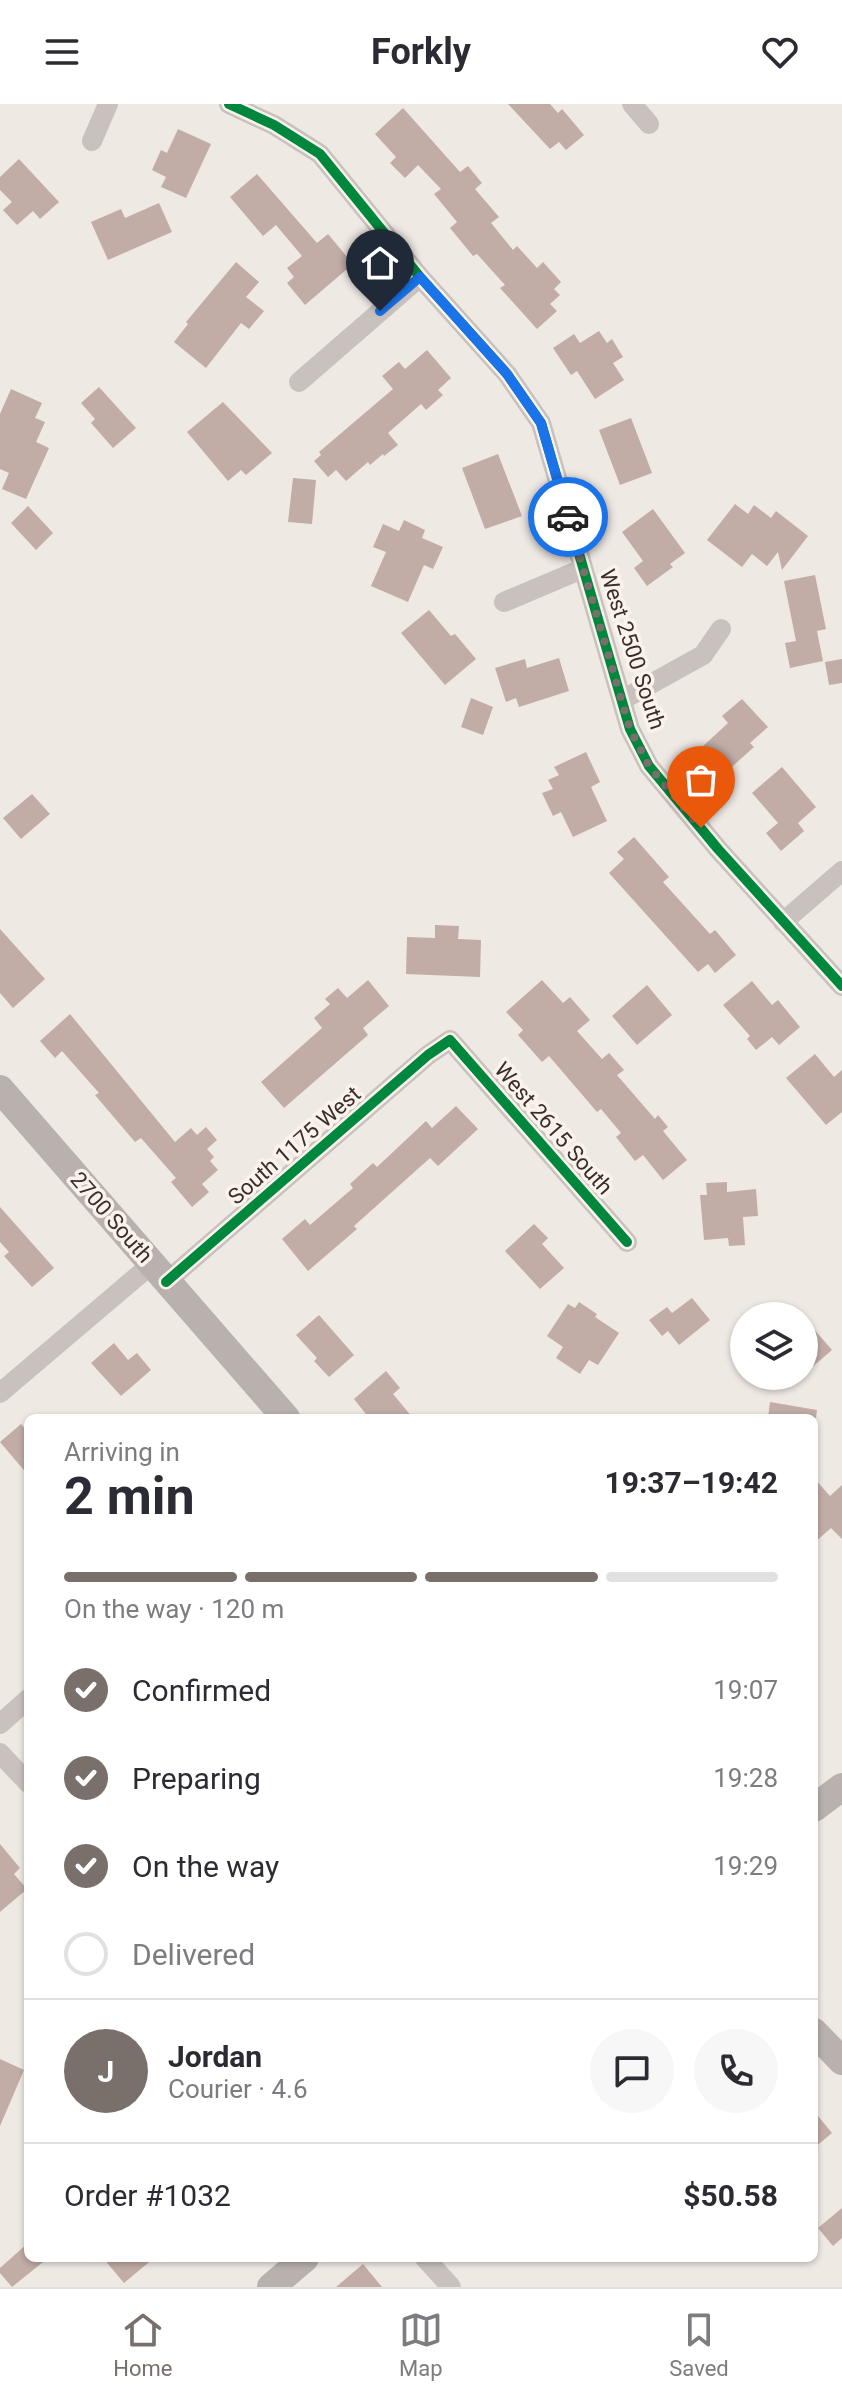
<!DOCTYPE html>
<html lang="en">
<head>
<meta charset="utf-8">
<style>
	body { margin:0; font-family:Roboto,sans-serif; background:#f7f7f7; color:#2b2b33; height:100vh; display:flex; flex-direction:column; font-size:30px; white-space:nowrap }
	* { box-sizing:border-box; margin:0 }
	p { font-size:26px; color:#7c7c81 }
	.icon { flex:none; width:44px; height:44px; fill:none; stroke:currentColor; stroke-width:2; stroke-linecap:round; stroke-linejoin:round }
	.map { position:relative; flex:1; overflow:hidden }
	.drawer { position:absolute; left:24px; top:1310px; width:794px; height:848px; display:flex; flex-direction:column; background:#fff; border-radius:12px; box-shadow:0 2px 6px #0004 }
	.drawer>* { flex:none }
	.fabs { position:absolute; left:730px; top:1198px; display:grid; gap:16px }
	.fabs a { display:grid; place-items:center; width:88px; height:88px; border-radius:50%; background:#fff; box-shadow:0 2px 6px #0004; font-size:40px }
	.pin { position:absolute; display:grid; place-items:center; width:68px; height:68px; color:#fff; margin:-82px -34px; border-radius:50% 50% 50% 0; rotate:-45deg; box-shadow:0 0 8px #0007 }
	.pin .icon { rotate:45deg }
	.courier { position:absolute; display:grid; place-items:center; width:80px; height:80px; margin:-40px; border:6px solid #1a73e8; border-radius:50%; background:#fff; color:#222; box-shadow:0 2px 10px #0007 }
	.headline em { font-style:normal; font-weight:700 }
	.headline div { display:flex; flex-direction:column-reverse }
	.headline { display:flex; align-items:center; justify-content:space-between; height:136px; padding:0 40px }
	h1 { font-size:52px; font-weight:700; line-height:60px }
	.bar { display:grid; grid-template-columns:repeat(4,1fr); gap:12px 8px; align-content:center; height:96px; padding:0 40px }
	.bar i { height:10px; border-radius:6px; background:#e1e1e2 }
	.bar .current { background:#796f6b }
	.bar p { grid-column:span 4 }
	.line { display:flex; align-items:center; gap:20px; padding:0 40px; border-top:2px solid #e1e1e2 }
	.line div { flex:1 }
	.round { display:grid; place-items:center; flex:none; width:84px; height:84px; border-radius:42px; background:#f7f7f7 }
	ol { padding:0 40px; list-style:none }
	li { display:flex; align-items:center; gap:24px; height:88px }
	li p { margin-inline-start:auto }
	li .icon { padding:8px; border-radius:50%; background:#796f6b; color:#fff; stroke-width:4 }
	li:last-child { color:#7c7c81 }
	li i { width:44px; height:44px; border:4px solid #e1e1e2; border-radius:50% }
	header { display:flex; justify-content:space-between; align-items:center; height:104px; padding:0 40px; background:#fff; font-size:36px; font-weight:700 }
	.tabs { display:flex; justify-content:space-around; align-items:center; height:112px; border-top:2px solid #e1e1e2; background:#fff; font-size:22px; color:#7c7c81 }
	.tabs a { display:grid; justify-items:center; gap:4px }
	.tabs .current { color:#796f6b }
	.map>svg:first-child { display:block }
	.building { fill:#c2aca6 }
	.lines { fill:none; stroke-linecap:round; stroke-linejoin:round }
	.minor { stroke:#c8c1bd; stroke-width:20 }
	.secondary { stroke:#b9b1ad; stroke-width:28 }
	.cycleway-casing { stroke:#faf3ec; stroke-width:15 }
	.cycleway { stroke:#00873e; stroke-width:10 }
	.done { stroke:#796f6b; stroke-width:8; stroke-dasharray:0 14.4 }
	.route { stroke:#1a73e8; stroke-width:10 }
	.labels { text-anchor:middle; stroke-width:7; stroke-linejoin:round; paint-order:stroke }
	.street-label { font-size:22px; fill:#392e2a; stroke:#faf3ec }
</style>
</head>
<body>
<header><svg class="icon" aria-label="menu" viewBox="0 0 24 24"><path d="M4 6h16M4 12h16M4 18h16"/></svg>Forkly<svg class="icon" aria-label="heart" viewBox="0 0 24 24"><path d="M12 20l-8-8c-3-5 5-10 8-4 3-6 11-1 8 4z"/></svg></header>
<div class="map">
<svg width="842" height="2183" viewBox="0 0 842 2183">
	<rect width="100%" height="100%" fill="#efe9e4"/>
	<path class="building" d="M508 0H550L558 9 562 5 584 31 566 46 559 38 550 45Z
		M403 4 460 68 468 62 482 79 475 85 499 113 491 119 513 146 517 142 537 164 543 158 561 178 554 185 560 191 550 200 557 207 537 225 500 184 505 181 477 150 473 152 450 124 457 118 434 90 441 85 418 61 405 74 390 59 396 53 375 30Z
		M178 25 211 40 186 94 161 83 166 73 152 66 161 46 167 49Z
		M19 55 59 98 40 115 33 107 17 121 3 106 12 98 0 86V73Z
		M257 70 317 139 328 130 353 160 305 201 287 179 294 173 287 164 302 152 276 121 263 132 230 93Z
		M159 99 172 128 108 156 91 118 121 105 125 114Z
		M236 158 259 178 246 193 264 207 249 225 241 219 206 264 174 238 188 220 186 218Z
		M599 227 607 239 612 235 623 253 613 259 624 276 595 295 577 267 571 271 553 244 574 230 580 239Z
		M427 246 451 274 438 286 443 291 426 306 421 300 388 329 398 341 384 352 383 350 370 361 368 358 346 377 336 366 328 373 314 357 321 351 319 348 393 285 382 272 399 258 405 265Z
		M99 283 136 324 113 344 91 319 95 315 81 299Z
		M11 285 42 299 35 314 45 318 36 338 49 344 26 395 2 385 9 369 0 365V310Z
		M223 298 272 349 246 371 241 366 228 377 187 328Z
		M631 314 652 369 620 381 599 326Z
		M498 350 522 412 485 425 462 364Z
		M293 374 316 376 312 420 288 418Z
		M735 400 748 410 754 401 771 414 776 407 808 432 782 466 778 448 767 462 752 450 742 463 707 436Z
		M28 402 53 429 36 446 11 419Z
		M653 405 685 449 670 460 673 463 647 482 634 464 643 457 622 428Z
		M404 416 425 426 422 434 443 443 433 465 424 461 408 498 371 482 386 448 373 443 383 420 399 427Z
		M815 471 826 525 817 527 823 557 790 564 785 539 796 537 784 477Z
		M429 506 451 532 455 530 476 555 445 581 401 529Z
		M559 554 569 587 519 603 516 594 506 598 495 564 525 555 527 564Z
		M842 555V579L829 581 825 558Z
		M471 594 493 603 483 631 461 623Z
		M742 595 768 623 750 639 754 643 725 669 702 643 728 619 722 612Z
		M586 648 600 678 591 683 607 717 573 733 561 708 553 712 542 689 553 685 548 676 559 671 554 663Z
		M782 663 816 703 798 719 804 727 781 747 766 729 778 719 752 689Z
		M32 690 50 710 21 735 3 714Z
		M634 733 669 773 663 778 710 830 715 826 736 851 715 869 708 860 698 868 609 769 624 755 617 748Z
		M435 821 459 822 458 835 481 836 480 873 406 870 407 833 435 834Z
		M0 825 45 875 13 904 0 889Z
		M368 876 389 902 363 924 368 931 284 1004 261 978 322 924 314 914 330 900 325 895 338 884 347 894Z
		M542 876 563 899 570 893 590 916 577 927 602 955 609 949 624 966 617 971 655 1015 658 1011 668 1023 663 1027 687 1056 663 1076 643 1051 635 1057 616 1033 621 1029 601 1005 597 1008 549 952 542 958 518 931 523 926 506 908Z
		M752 877 772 901 778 896 800 923 779 941 772 933 756 946 747 935 750 932 723 901Z
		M647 881 672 911 637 941 612 912Z
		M70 910 175 1038 191 1024 197 1031 206 1023 217 1036 207 1045 214 1053 210 1057 218 1066 202 1080 209 1088 192 1103 171 1078 176 1074 141 1034 135 1038 95 991 99 989 62 947 55 954 40 937Z
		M815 950 834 973 842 966V1008L826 1021 786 974Z
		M456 1002 478 1025 438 1062 430 1054 354 1122 357 1125 308 1167 282 1135 305 1115 310 1121 353 1084 350 1080 373 1059 377 1063 426 1017 432 1024Z
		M727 1078V1088L756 1085 758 1112 743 1113 745 1141 729 1142 728 1134 704 1136 700 1091H707L706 1079Z
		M0 1103 54 1164 32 1183 4 1152 9 1148 0 1138Z
		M534 1120 548 1134 542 1140 564 1164 540 1185 505 1147Z
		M692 1194 710 1216 679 1241 668 1227 662 1232 649 1216 667 1203 672 1209Z
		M579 1198 597 1210 595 1213 619 1229 598 1261 589 1256 580 1270 556 1254 563 1243 547 1232 568 1200 575 1204Z
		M319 1211 354 1251 329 1273 314 1257 317 1254 296 1231Z
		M813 1224 832 1246 804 1270V1232Z
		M114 1239 128 1256 137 1249 151 1266 121 1292 91 1259Z
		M386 1267 400 1284 393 1290 413 1314H369L354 1295Z
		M770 1298 817 1306 816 1314H768Z
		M21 1320 28 1328V1371L0 1338Z
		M814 1374 830 1392 842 1381V1435L831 1424 814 1439Z
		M0 1740 20 1764 14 1770 27 1785 0 1808Z
		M0 1955 24 1966 0 2022Z
		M814 2007 832 2029 814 2044Z
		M842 2104V2134L833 2142 818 2124Z
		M28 2139V2154H48L12 2183 0 2169V2164Z
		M103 2154H154L124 2179Z
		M363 2160 382 2183H336Z"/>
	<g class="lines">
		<path class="minor" d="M229 0 274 21 320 50 420 173 507 270 541 319 630 625 649 662 718 745 842 882
			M632 0 649 20
			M92 37 108 0
			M299 278 420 173
			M504 498 582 465
			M622 596 703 551 721 525
			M783 818 842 767
			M166 1178 428 951 450 936 627 1138
			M0 1289 153 1159
			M0 1620 28 1595
			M0 1649 28 1679
			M425 2154 451 2183"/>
		<path class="secondary" d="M0 985 286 1314
			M814 1704 842 1683
			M814 1928 842 1957
			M271 2183 305 2154"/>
		<g class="cycleway-casing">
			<path id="cycleway" d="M229 0 274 21 320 50 420 173 507 270 541 319 630 625 649 662 718 745 842 882
				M166 1178 428 951 450 936 627 1138"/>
		</g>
		<use href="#cycleway" class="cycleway"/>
	</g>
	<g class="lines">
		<path class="done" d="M568 413 630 625 649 662 701 724"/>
		<path class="route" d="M380 207 420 173 507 270 541 319 568 413"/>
	</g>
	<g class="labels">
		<g class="street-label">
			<text transform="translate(633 545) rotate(72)" y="8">West 2500 South</text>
			<text transform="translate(554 1024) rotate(49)" y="8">West 2615 South</text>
			<text transform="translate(294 1041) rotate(-41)" y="8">South 1175 West</text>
			<text transform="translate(112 1113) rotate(49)" y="8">2700 South</text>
		</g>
	</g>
</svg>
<div class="fabs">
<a><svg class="icon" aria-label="layers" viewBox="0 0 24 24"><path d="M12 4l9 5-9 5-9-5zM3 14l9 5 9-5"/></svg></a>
</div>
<div class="pin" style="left:701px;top:724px;background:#ea580c"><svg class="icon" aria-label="bag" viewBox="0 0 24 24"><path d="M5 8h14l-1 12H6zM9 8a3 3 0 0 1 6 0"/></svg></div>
<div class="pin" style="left:380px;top:207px;background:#1f2937"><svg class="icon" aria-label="home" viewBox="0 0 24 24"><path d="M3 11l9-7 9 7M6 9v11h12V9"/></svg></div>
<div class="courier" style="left:568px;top:413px"><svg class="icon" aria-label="car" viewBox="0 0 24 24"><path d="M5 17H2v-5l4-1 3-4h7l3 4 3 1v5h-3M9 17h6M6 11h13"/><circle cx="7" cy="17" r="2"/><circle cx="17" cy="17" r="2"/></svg></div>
<section class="drawer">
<div class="headline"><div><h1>2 min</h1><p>Arriving in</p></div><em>19:37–19:42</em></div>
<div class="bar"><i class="current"></i><i class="current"></i><i class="current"></i><i></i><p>On the way · 120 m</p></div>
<ol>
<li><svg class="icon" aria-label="check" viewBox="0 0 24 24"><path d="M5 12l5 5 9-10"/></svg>Confirmed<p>19:07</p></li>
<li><svg class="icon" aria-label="check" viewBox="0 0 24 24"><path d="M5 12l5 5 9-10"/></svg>Preparing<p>19:28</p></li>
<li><svg class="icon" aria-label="check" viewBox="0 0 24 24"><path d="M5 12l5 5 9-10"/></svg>On the way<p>19:29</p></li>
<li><i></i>Delivered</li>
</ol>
<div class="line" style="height:144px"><b class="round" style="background:#796f6b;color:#fff">J</b><div><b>Jordan</b><p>Courier · 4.6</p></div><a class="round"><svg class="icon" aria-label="chat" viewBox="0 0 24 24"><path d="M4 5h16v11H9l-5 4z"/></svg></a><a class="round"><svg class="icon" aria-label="phone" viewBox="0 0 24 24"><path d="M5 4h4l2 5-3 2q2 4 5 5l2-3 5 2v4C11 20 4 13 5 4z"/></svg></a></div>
<div class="line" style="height:104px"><div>Order #1032</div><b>$50.58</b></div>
</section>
</div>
<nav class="tabs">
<a class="current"><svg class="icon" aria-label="home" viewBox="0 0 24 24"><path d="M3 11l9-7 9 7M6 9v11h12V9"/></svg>Home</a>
<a><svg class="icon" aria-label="map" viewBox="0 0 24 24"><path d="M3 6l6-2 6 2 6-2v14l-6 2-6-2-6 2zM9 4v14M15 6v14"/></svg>Map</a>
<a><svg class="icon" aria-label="saved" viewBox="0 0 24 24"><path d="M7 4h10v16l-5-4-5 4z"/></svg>Saved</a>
</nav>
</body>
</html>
